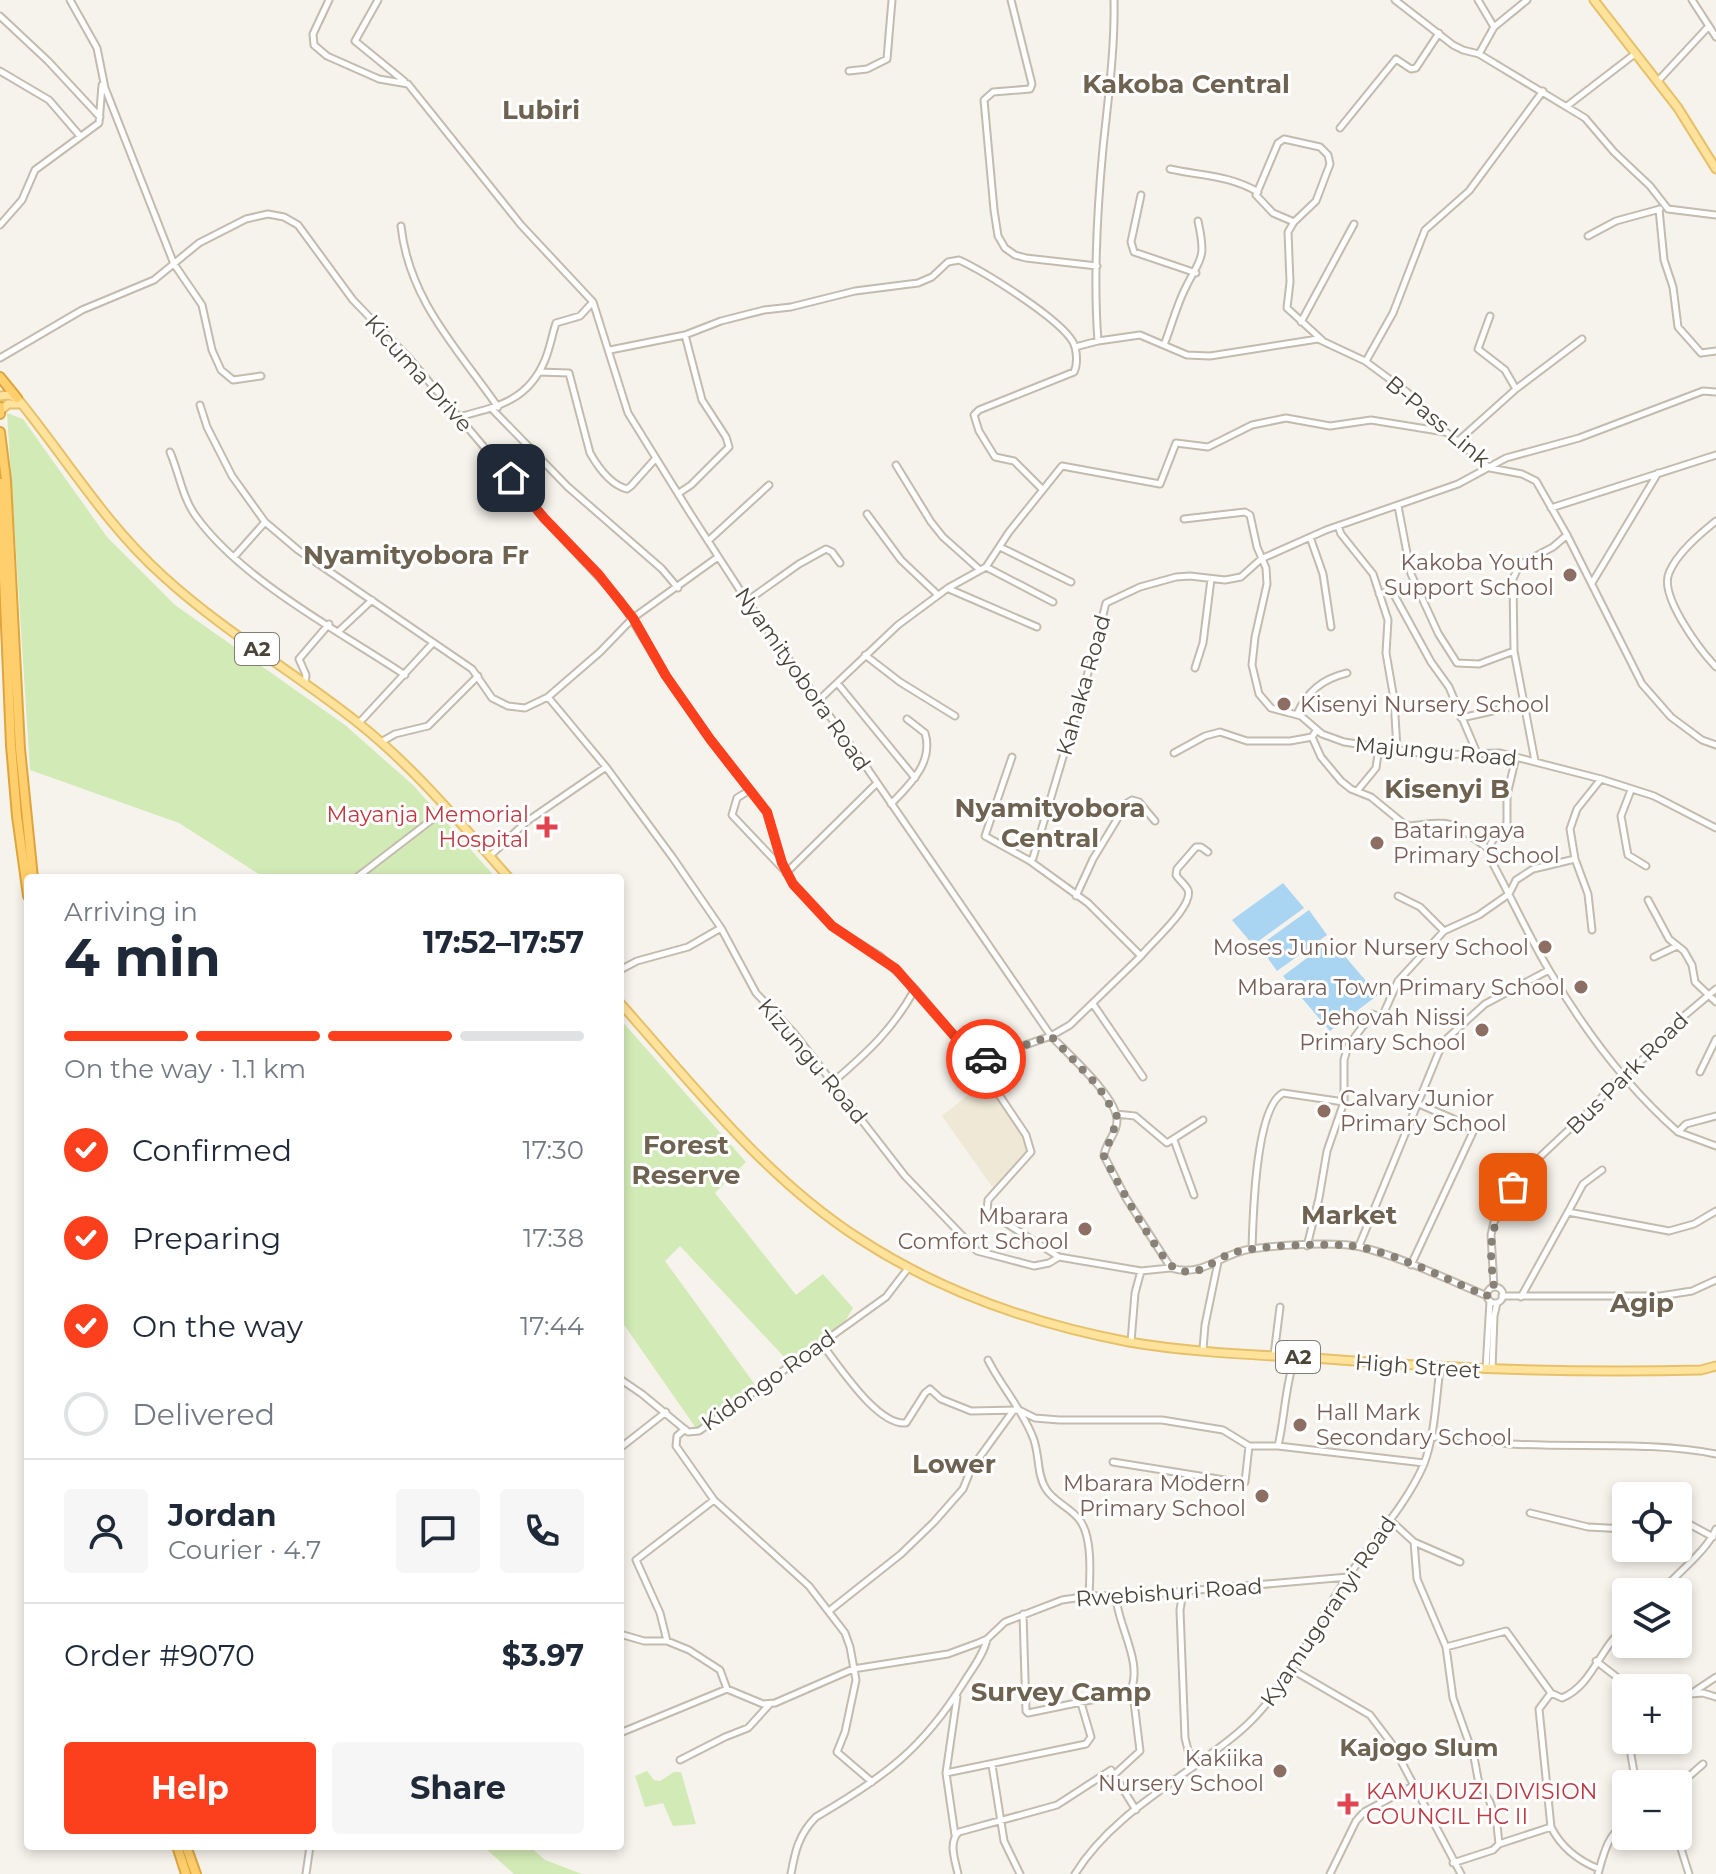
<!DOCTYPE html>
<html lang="en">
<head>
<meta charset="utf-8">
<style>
	body { margin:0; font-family:Montserrat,sans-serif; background:#f6f6f7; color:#1f2937; height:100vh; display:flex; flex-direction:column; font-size:30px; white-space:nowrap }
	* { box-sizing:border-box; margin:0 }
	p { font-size:26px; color:#747a83 }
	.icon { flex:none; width:44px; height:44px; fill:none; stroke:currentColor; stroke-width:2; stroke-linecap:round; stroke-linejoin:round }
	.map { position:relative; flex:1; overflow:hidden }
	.details { position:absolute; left:24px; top:874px; width:600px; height:976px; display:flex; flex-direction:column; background:#fff; border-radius:8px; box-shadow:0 4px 12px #0003 }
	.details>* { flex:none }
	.controls { position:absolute; left:1612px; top:1482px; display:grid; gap:16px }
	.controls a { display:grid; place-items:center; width:80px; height:80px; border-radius:8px; background:#fff; box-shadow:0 4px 12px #0003; font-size:40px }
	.pin { position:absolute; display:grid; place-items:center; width:68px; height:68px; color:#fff; margin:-34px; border-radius:16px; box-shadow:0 4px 12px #0006 }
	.courier { position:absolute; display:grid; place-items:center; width:80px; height:80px; margin:-40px; border:6px solid #fc3f1d; border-radius:50%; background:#fff; color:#222; box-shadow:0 2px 10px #0007 }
	.head em { font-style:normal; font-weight:700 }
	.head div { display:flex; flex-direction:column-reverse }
	.head { display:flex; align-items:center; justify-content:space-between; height:136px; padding:0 40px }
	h1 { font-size:52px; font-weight:700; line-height:60px }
	.bar { display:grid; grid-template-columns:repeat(4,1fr); gap:12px 8px; align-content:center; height:96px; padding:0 40px }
	.bar i { height:10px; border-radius:6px; background:#e0e1e3 }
	.bar .active { background:#fc3f1d }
	.bar p { grid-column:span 4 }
	.line { display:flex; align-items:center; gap:20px; padding:0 40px; border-top:2px solid #e0e1e3 }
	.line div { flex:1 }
	.round { display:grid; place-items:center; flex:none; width:84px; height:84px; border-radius:8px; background:#f6f6f7 }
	ol { padding:0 40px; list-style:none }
	li { display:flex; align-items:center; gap:24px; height:88px }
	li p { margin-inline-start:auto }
	li .icon { padding:8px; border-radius:50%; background:#fc3f1d; color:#fff; stroke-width:4 }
	li:last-child { color:#747a83 }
	li i { width:44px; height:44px; border:4px solid #e0e1e3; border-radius:50% }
	.button { display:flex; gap:16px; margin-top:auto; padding:16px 40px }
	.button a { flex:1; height:92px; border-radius:8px; background:#fc3f1d; color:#fff; font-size:32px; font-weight:700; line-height:92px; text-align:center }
	.button a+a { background:#f6f6f7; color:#1f2937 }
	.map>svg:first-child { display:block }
	.education { fill:#efe8d6 }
	.green { fill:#d2eab5 }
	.water { fill:#a9d4f2 }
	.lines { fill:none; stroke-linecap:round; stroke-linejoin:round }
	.minor-casing { stroke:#c2bbae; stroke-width:9 }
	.major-casing { stroke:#e6c16a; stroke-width:11 }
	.highway-casing { stroke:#e0a43c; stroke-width:12 }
	.minor { stroke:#fff; stroke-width:5 }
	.major { stroke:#ffe39c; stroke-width:7 }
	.highway { stroke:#ffcf6e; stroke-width:8 }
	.done { stroke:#878178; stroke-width:8; stroke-dasharray:0 14.4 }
	.route { stroke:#fc3f1d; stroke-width:10 }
	.education-dot { fill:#8d6e63; stroke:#fff; stroke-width:3 }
	.health-dot { fill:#e0444e; stroke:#fff; stroke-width:3 }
	.labels { text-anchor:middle; stroke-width:6; stroke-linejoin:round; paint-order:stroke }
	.shield { fill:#fff; stroke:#817c74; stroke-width:2 }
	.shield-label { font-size:20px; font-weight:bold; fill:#4b4439 }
	.street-label { font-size:22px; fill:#4b4439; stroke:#fff }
	.education-label { font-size:22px; fill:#785e54; stroke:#fff; text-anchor:end }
	.health-label { font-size:22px; fill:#be3a42; stroke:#fff; text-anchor:end }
	.neighbourhood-label { font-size:24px; font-weight:bold; fill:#6e6250; stroke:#fff }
	.quarter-label { font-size:26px; font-weight:bold; fill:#6e6250; stroke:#fff }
</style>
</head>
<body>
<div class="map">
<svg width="1716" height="1874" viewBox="0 0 1716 1874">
	<rect width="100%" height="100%" fill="#f6f3ec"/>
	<path class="education" d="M988 1079 1029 1144 1031 1152 995 1191 942 1116Z"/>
	<path class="green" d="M7 413 23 419 107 537 175 605 345 725 413 785 496 878H265L179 823 30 770Z
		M620 1019 746 1162 715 1193 796 1295 823 1274 853 1308 844 1323 789 1362 680 1246 665 1261 756 1386 698 1431 620 1319Z
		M647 1771 654 1780 660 1781 674 1772H681L696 1824 673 1826 663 1803 645 1807 635 1776Z
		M529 1846 545 1860 582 1874H514L484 1847Z"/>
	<path class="water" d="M1283 883 1304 908 1253 945 1232 920Z
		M1309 910 1327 935 1277 971 1259 946Z
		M1331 940 1378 995 1330 1031 1283 976Z"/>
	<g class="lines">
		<g class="minor-casing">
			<path id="minor" d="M70 0 97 48 105 88 174 264 202 305 212 350 221 370 233 380 261 376
				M329 0 313 34 314 45 327 56 379 79 408 84 521 225 593 302 628 413 690 513 747 601 867 768 1051 1036C1067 1053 1118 1098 1117 1121 1117 1134 1105 1143 1104 1156L1126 1198 1171 1268C1203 1278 1221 1253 1251 1249 1278 1245 1336 1241 1361 1247 1404 1258 1446 1279 1487 1296
				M378 0 355 41 404 81
				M1011 0 1032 84 1030 89 993 92 984 100 994 210 998 236 1005 248 1015 255 1026 258 1097 266
				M1395 0 1453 45 1463 50 1479 54 1585 118 1614 152 1650 186 1668 209 1716 215
				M1478 0 1494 27
				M1692 0 1716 37
				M0 16 48 61 100 117
				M1479 54 1494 27 1527 0
				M0 71 49 100 80 136
				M849 71 867 69 887 59 892 0
				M1657 82 1709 26
				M1567 106 1636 53
				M1340 128 1396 59 1411 69 1416 68 1439 33
				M1170 169C1202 176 1229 175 1258 192
				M1141 195 1131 242 1134 252 1196 273
				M1659 209 1664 260 1673 287 1678 327 1701 353 1716 351
				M1294 222 1273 213 1256 195 1278 143 1284 139 1320 147 1328 155 1330 164 1316 201 1294 222 1288 232 1290 282 1287 308 1322 340
				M0 225 22 200 35 170 99 123 102 85
				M401 226C409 300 457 348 498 407
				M1588 236 1616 221 1660 209
				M1490 316 1478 349 1505 370 1516 389
				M1301 322 1354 224
				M1098 341C1093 277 1097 212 1103 148 1108 99 1115 50 1114 0
				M1164 345C1171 327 1176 308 1184 291 1200 257 1207 262 1198 221
				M1075 347 1098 341 1140 335 1187 355 1210 356 1318 339 1365 361 1407 392 1446 432 1490 468 1522 474 1536 481 1567 535 1642 684 1671 717 1702 740 1716 745
				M610 350 685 335 721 321 764 310 791 307 855 291 918 283 932 277 948 262 959 260C985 272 1059 318 1073 342 1077 350 1078 364 1074 372L979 410 974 415 979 431 995 457 1014 461 1042 489
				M0 358 82 310 154 280 199 243 246 219 268 214 284 217 298 225 353 300 408 357 544 518 620 600 666 676 710 739 767 812 782 863 793 884 832 926 880 956 915 989 977 1062 1026 1135 1031 1152 988 1200 987 1211 1059 1257
				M1366 361 1393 313 1425 230 1469 191 1543 91
				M539 372 569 373 590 453C598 467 611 485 627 489L631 486 656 458
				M200 405 207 427 232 476 265 522 298 550 472 669 492 698 508 706 525 708 548 697 600 652 633 618 718 557
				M492 409 568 487 662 569 678 588
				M458 417C497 407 528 401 545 360 550 348 552 335 556 323L580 316 592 303
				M1458 441 1516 389 1582 339
				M170 452C179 473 182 496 195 515 241 580 339 631 405 675
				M896 465 931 522 943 537 980 570
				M679 493 691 485 729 447 726 437 702 400 685 335
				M1398 506 1411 574 1438 633 1457 663 1479 664 1514 651
				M1551 508 1716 455
				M867 514 901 560 938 595
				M1184 519 1245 512 1250 515 1257 547 1266 568 1267 584 1255 637 1252 665 1259 694 1271 708 1301 716 1322 734 1344 742 1433 755 1500 753 1601 779 1654 796 1716 828
				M1716 521C1700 534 1677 553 1669 573 1659 596 1700 650 1716 667
				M1338 526 1341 534 1373 574 1388 620 1386 653 1394 699 1397 749
				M1310 537 1323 574 1331 627
				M708 541 769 485
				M1000 547 1071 582
				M234 557 265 522
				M986 567 1053 602
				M1592 583 1658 473
				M949 589 1037 627
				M1379 594 1392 591 1431 662 1449 687 1477 753
				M747 601 799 564 826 549 832 552 840 563
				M339 631 372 600
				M865 655 900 682 955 716
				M1195 668 1203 643 1211 579
				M305 684 306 675 299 659 329 624
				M838 684 915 778
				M548 697 606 767 673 858 721 928 756 993 794 1033 905 1176 977 1251 1034 1266 1049 1263 1059 1257 1141 1271 1170 1268
				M819 700 898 625 948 588 986 567 1009 532 1062 466 1160 484 1176 443 1208 447 1252 425 1286 418 1330 426 1371 420 1445 432
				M1297 714C1307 692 1322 679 1347 673
				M1461 718 1524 704
				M359 723 433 643
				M1316 731 1312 737 1321 757 1341 781 1351 789 1371 797 1404 824 1409 826C1456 821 1449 820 1487 848
				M381 742 395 734 428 726 478 676
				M1174 753 1205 736 1220 732 1247 741H1290L1312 737
				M1012 757 985 836 1030 861
				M1516 757 1507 795V823C1498 841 1484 837 1492 862 1511 897 1528 935 1549 970 1583 1028 1627 1087 1678 1132L1686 1124 1716 1116
				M1535 761 1514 651 1513 579 1519 565 1553 547 1567 535
				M750 790 737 798 732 815 783 869
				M1631 790 1621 816 1627 850 1628 855 1646 866
				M1357 791 1376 768 1379 747
				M891 804C909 785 934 763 925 733L907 719
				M490 856 526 822 606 767
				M786 873 877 783
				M356 878 447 808
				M1076 896 1093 859 1127 803 1132 800 1139 802 1155 821
				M1398 896 1420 907 1444 931 1479 915 1509 894 1516 880 1533 869 1575 859
				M1648 900 1669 939 1684 951 1692 965 1695 982 1716 1002
				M1592 930 1588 894 1575 859 1570 829 1577 809 1601 779
				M1141 956C1151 943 1194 906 1188 890 1186 885 1179 880 1176 875L1177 869 1196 847H1201L1208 852
				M1654 957 1677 946
				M620 970 637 961 688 947 721 928
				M1093 1004 1143 1077
				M977 1062 1051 1036 1070 1025 1141 956 1088 903 1030 861 1033 858 1090 666 1106 603 1140 587 1176 577 1190 576 1225 580 1241 577 1261 559 1326 530 1458 484 1506 458 1579 438 1703 391 1716 392
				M1700 1072 1716 1039
				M833 1082C868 1052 893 1029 915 989
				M1116 1114 1135 1116 1167 1143 1203 1120
				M1678 1132 1716 1146
				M1174 1140 1194 1195
				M1568 1212 1583 1184 1602 1170
				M1307 1246 1319 1198 1327 1151 1344 1102V1060L1348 1046 1372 1014 1382 1017 1398 981 1444 931
				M1359 1246 1443 1042 1485 1004 1549 970
				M1252 1249C1253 1218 1255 1108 1283 1093L1344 1102
				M1411 1265 1473 1132 1465 1124 1419 1104
				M1494 1287 1491 1235 1494 1222 1513 1187 1526 1170 1594 1106 1621 1076 1643 1059 1684 1016 1716 989
				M1487 1295a8 8 0 1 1 16 0a8 8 0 1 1-16 0Z
				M1502 1296H1660L1692 1291 1716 1280
				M1521 1297 1568 1212 1669 1231 1694 1224 1716 1211
				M1131 1342 1135 1293 1141 1271
				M821 1343C838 1364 877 1426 906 1423L925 1393 930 1389 941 1399 971 1411 1019 1410 1035 1418 1059 1420H1162L1223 1430 1249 1446H1278L1424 1463
				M1203 1349 1205 1325 1218 1262
				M1274 1355 1280 1307
				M988 1360C1001 1386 1021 1408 1032 1435 1040 1451 1036 1474 1046 1489 1053 1501 1069 1507 1078 1518 1093 1534 1090 1575 1089 1596
				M1486 1369 1490 1301
				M1492 1369 1494 1316 1497 1303
				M620 1379 642 1394 688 1432 699 1431 886 1297 909 1267
				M685 1429 677 1436 676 1446 714 1500 809 1586 845 1633 850 1647 856 1680 845 1732 837 1752 872 1782
				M1431 1438C1455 1431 1485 1442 1511 1444 1576 1448 1652 1441 1716 1454
				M1278 1446C1285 1416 1285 1386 1295 1357
				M620 1448 666 1412
				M1113 1462 1243 1483 1245 1482 1249 1446
				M1530 1513 1588 1527 1626 1529
				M1678 1518 1713 1537
				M1390 1520 1414 1542 1460 1562
				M1414 1542 1417 1579 1446 1647 1453 1698 1474 1757 1479 1784 1490 1802 1497 1825 1499 1844 1493 1850 1453 1863
				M1183 1592 1180 1610 1185 1738 1191 1762 1197 1763
				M1661 1592C1678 1572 1706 1552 1716 1529
				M829 1611 901 1554 934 1522 963 1489 971 1469 1013 1411
				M1023 1614 1026 1711 1028 1713 1130 1692
				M620 1634 644 1641H667L689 1650 720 1670 727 1689
				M667 1641 660 1613 636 1560 714 1500
				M1446 1647 1506 1631 1551 1693
				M1596 1661 1631 1688
				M1291 1669 1370 1715 1392 1744 1461 1874
				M727 1689 763 1704 775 1703 853 1669 948 1654 978 1643 987 1639 1005 1622 1062 1600 1089 1596 1141 1595 1348 1577
				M1692 1693 1716 1677
				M1678 1695 1703 1693 1716 1697
				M620 1733 727 1689
				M1633 1740 1631 1755 1636 1784
				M680 1760 725 1737 748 1728 769 1705
				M992 1765 1004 1841 1020 1874
				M946 1773 1086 1744 1091 1737 1081 1703
				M1115 1774 1140 1751 1134 1702 1130 1692C1144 1663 1118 1627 1116 1597
				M1678 1786 1703 1764
				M1551 1827C1561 1847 1579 1861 1599 1869
				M955 1835 946 1773 957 1697
				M1677 1836 1689 1874
				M1499 1844 1551 1827 1539 1709 1551 1693 1562 1698C1593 1685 1599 1648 1626 1626
				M306 1874 310 1846
				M791 1874C795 1851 799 1834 816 1817 883 1778 923 1749 964 1682 972 1669 984 1654 987 1639
				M958 1874C955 1860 948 1842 959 1832L1057 1805 1111 1770 1136 1810
				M1075 1874C1113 1812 1185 1778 1239 1732 1285 1693 1310 1634 1343 1584 1369 1544 1405 1508 1424 1464 1435 1435 1436 1399 1440 1368
				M1330 1874 1356 1821 1364 1812 1413 1786
				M1598 1874C1603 1856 1608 1832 1626 1824"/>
		</g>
		<g class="major-casing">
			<path id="major" d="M1594 0 1678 108 1716 169
				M0 396 8 395 17 398C66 458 105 524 163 576 223 631 294 672 357 722 414 767 461 824 509 878
				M1 410 8 404H21
				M620 1003C694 1086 765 1178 860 1239 941 1292 1034 1324 1129 1342 1193 1353 1262 1355 1327 1359 1452 1369 1575 1373 1701 1370L1716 1366"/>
		</g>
		<g class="highway-casing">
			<path id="highway" d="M0 377 17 398
				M0 407V414
				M0 432 6 480 20 749 33 878
				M0 483 11 745 17 816 28 896
				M177 1846 186 1874
				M186 1846 196 1874"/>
		</g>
		<use href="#minor" class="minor"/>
		<use href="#major" class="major"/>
		<use href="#highway" class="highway"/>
	</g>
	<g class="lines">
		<path class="done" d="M986 1059 1051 1036 1098 1086 1118 1118 1104 1156C1113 1175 1161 1263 1176 1269 1199 1279 1212 1260 1232 1253 1260 1245 1313 1244 1342 1245 1385 1247 1445 1279 1487 1296L1488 1290 1494 1287C1488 1240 1490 1229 1513 1187"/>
		<path class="route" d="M511 478 544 518 599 575 633 618 666 676 710 739 767 812 782 863 793 884 832 926 896 969 977 1062 986 1059"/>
	</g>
	<g class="education-dot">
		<circle cx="1570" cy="575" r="8"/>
		<circle cx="1284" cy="704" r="8"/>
		<circle cx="1377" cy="843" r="8"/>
		<circle cx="1545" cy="947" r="8"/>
		<circle cx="1581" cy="987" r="8"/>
		<circle cx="1482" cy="1030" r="8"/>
		<circle cx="1324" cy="1111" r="8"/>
		<circle cx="1085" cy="1229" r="8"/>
		<circle cx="1300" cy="1425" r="8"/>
		<circle cx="1262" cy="1496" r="8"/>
		<circle cx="1280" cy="1771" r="8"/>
	</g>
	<g class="health-dot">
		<path d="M543 815h8v8h8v8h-8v8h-8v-8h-8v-8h8z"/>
		<path d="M1344 1792h8v8h8v8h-8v8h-8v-8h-8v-8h8z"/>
	</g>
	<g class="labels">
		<g class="shield">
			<rect x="235" y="633" width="44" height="32" rx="6"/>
			<rect x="1276" y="1341" width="44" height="32" rx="6"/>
		</g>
		<g class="shield-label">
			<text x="257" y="656">A2</text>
			<text x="1298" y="1364">A2</text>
		</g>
		<g class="street-label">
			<text transform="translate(419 373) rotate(48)" y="8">Kicuma Drive</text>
			<text transform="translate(1438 421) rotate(40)" y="8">B-Pass Link</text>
			<text transform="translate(803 679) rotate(55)" y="8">Nyamityobora Road</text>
			<text transform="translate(1083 685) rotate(-74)" y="8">Kahaka Road</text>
			<text transform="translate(1436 751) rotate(5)" y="8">Majungu Road</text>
			<text transform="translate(813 1061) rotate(50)" y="8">Kizungu Road</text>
			<text transform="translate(1627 1073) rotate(-45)" y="8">Bus Park Road</text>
			<text transform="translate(1418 1366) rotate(4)" y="8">High Street</text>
			<text transform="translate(768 1380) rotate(-35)" y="8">Kidongo Road</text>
			<text transform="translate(1169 1592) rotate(-4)" y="8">Rwebishuri Road</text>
			<text transform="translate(1328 1611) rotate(-56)" y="8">Kyamugoranyi Road</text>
		</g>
		<g class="education-label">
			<text x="1554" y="570">Kakoba Youth<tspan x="1554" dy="25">Support School</tspan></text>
			<text x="1300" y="712" text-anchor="start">Kisenyi Nursery School</text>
			<text x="1393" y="838" text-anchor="start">Bataringaya<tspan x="1393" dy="25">Primary School</tspan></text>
			<text x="1529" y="955">Moses Junior Nursery School</text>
			<text x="1565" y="995">Mbarara Town Primary School</text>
			<text x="1466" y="1025">Jehovah Nissi<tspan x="1466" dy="25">Primary School</tspan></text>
			<text x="1340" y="1106" text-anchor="start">Calvary Junior<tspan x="1340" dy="25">Primary School</tspan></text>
			<text x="1069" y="1224">Mbarara<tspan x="1069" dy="25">Comfort School</tspan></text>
			<text x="1316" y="1420" text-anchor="start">Hall Mark<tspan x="1316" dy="25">Secondary School</tspan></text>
			<text x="1246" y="1491">Mbarara Modern<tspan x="1246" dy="25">Primary School</tspan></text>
			<text x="1264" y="1766">Kakiika<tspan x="1264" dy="25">Nursery School</tspan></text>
		</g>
		<g class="health-label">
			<text x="529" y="822">Mayanja Memorial<tspan x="529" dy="25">Hospital</tspan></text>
			<text x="1366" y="1799" text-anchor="start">KAMUKUZI DIVISION<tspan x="1366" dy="25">COUNCIL HC II</tspan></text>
		</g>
		<g class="neighbourhood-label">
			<text x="1419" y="1756">Kajogo Slum</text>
		</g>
		<g class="quarter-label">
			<text x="1186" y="93">Kakoba Central</text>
			<text x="541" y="119">Lubiri</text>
			<text x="416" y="564">Nyamityobora Fr</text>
			<text x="1447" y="798">Kisenyi B</text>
			<text x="1050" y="817">Nyamityobora<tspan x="1050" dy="30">Central</tspan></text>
			<text x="686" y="1154">Forest<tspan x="686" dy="30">Reserve</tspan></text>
			<text x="1349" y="1224">Market</text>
			<text x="1642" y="1312">Agip</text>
			<text x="954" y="1473">Lower</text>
			<text x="1061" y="1701">Survey Camp</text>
		</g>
	</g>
</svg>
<div class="controls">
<a><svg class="icon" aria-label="locate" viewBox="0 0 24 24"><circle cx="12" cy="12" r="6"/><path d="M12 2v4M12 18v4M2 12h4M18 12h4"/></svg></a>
<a><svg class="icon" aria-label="layers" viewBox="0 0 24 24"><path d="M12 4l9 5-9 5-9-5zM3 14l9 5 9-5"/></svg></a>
<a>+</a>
<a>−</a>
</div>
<div class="pin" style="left:1513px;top:1187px;background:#ea580c"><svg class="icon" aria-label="bag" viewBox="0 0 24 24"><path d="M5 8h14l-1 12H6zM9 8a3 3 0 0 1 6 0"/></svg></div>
<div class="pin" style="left:511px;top:478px;background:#1f2937"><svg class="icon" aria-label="home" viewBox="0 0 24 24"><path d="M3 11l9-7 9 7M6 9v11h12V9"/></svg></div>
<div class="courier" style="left:986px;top:1059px"><svg class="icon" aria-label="car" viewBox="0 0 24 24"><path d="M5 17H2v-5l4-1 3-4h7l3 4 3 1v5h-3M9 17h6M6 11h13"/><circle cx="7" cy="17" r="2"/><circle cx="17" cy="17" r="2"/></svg></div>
<section class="details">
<div class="head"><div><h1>4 min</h1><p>Arriving in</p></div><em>17:52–17:57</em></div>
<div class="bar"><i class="active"></i><i class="active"></i><i class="active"></i><i></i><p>On the way · 1.1 km</p></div>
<ol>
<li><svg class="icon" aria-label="check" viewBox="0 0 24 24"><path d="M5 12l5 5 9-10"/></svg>Confirmed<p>17:30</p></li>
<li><svg class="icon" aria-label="check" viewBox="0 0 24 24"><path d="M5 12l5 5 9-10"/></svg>Preparing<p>17:38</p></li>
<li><svg class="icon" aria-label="check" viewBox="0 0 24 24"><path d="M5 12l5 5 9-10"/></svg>On the way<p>17:44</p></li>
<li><i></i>Delivered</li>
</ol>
<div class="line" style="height:144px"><a class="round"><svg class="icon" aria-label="person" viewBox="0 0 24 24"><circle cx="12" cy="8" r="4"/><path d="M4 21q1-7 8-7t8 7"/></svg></a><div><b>Jordan</b><p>Courier · 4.7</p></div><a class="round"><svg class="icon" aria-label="chat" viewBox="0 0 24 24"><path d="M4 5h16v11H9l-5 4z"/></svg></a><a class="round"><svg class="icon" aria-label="phone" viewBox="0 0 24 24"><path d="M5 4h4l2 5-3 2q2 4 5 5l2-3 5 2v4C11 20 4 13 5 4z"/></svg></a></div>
<div class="line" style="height:104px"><div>Order #9070</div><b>$3.97</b></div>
<div class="button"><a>Help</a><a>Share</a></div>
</section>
</div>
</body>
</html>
